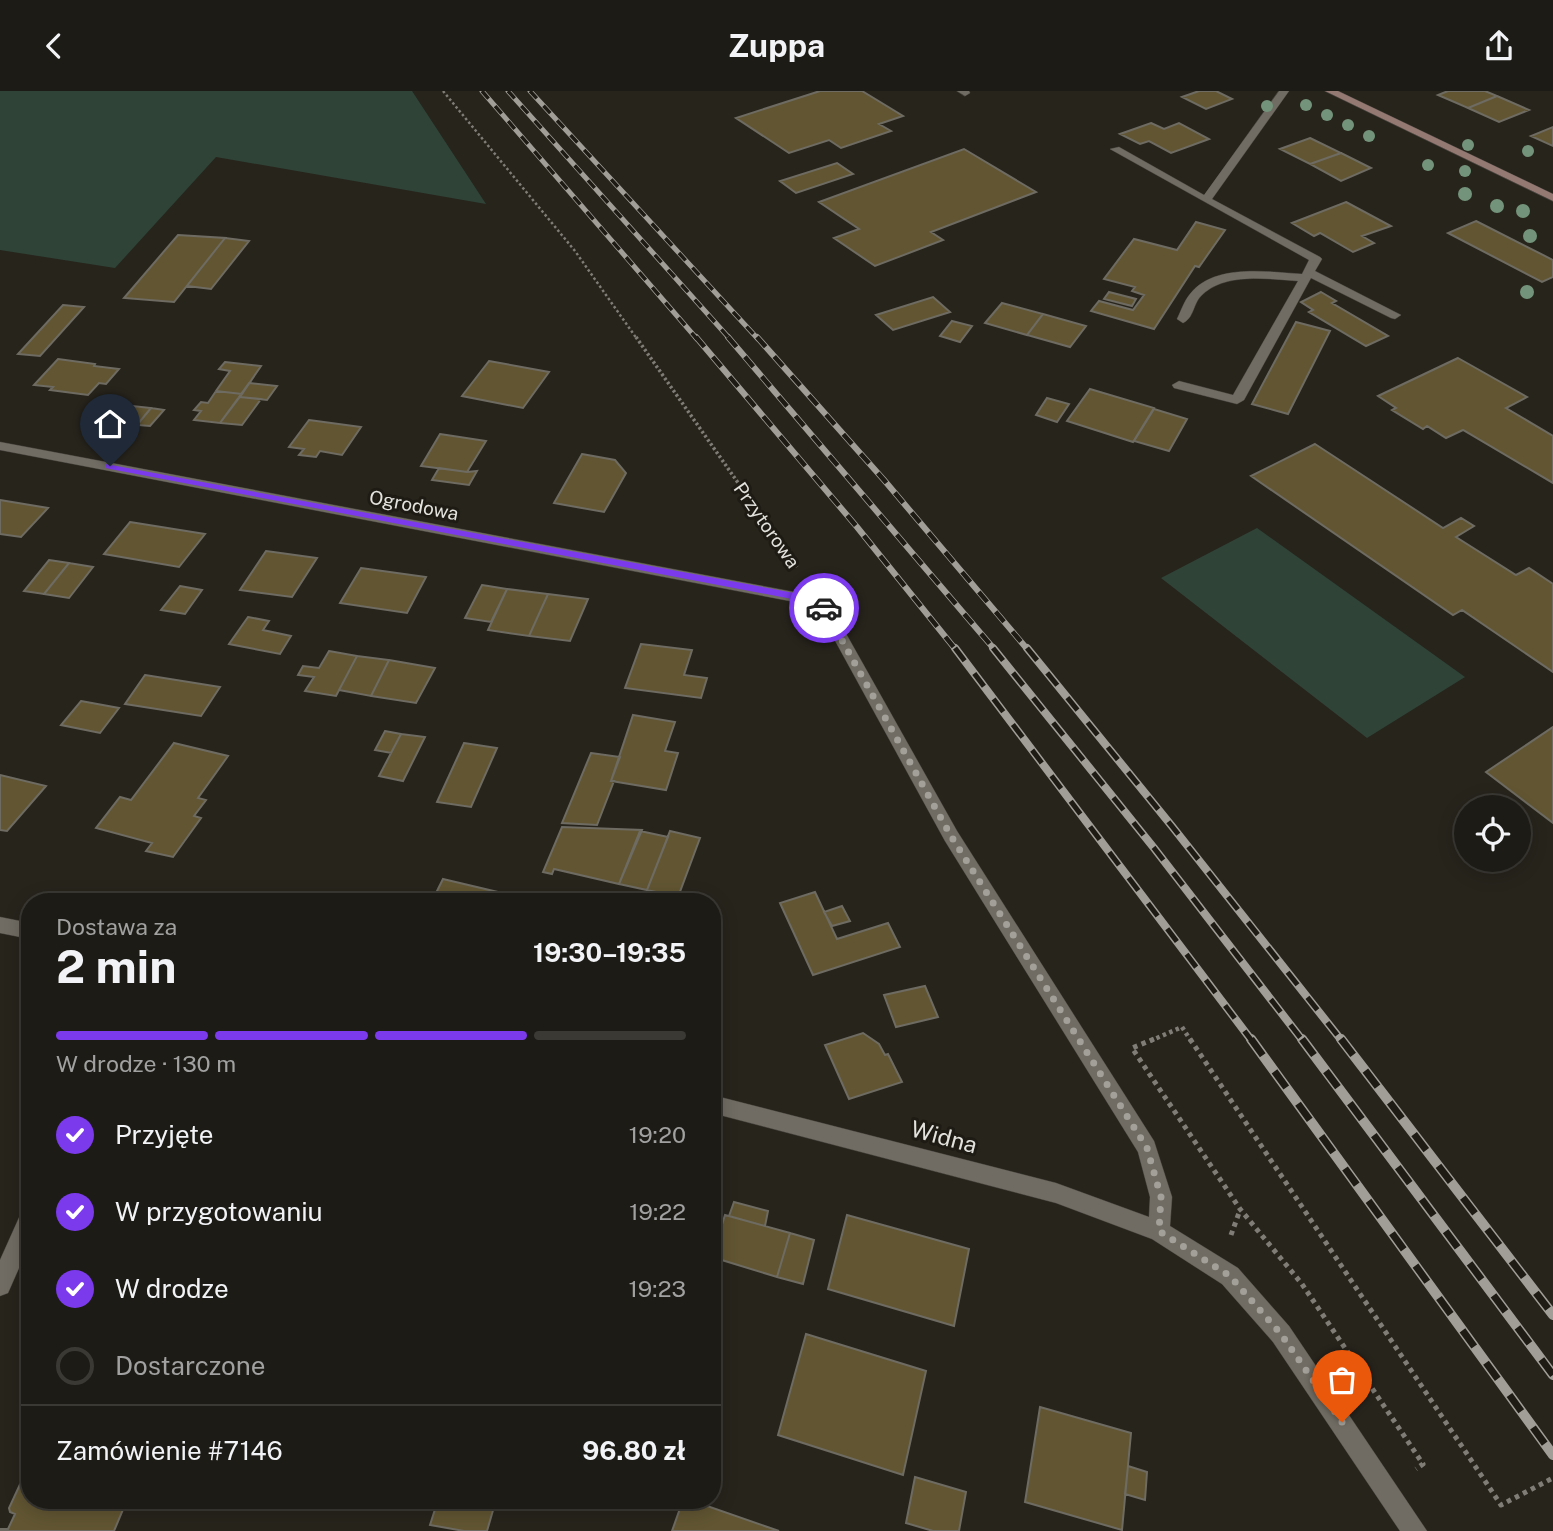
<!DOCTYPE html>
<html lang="pl">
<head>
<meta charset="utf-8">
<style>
	body { margin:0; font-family:"Public Sans",sans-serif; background:#2a2822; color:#f1f3f6; height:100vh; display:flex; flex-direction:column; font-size:26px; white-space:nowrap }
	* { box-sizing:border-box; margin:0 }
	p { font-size:23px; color:#a0a1a0 }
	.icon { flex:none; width:38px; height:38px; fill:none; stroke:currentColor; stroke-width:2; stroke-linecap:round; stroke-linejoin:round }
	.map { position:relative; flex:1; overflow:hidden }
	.sheet { position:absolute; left:21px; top:802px; width:700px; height:616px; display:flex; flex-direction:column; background:#1d1b15; border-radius:28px; box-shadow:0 4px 18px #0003,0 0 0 2px #3b3934 }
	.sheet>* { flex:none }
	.fabs { position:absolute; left:1454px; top:704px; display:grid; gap:14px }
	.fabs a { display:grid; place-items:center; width:77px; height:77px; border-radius:50%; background:#1d1b15; box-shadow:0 4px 18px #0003,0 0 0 2px #3b3934; font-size:35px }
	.pin { position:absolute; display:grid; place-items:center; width:60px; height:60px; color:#fff; margin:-72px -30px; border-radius:50% 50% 50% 0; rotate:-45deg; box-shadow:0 0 7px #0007 }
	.pin .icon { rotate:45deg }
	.courier { position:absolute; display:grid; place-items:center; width:70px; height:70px; margin:-35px; border:5px solid #7c3aed; border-radius:50%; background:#fff; color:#222; box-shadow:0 2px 9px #0007 }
	.summary em { font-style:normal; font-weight:700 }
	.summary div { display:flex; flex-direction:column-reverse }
	.summary { display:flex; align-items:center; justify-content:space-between; height:119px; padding:0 35px }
	h1 { font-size:46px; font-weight:700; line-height:52px }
	.bar { display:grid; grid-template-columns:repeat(4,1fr); gap:10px 7px; align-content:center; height:84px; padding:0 35px }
	.bar i { height:9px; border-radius:5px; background:#3b3934 }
	.bar .selected { background:#7c3aed }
	.bar p { grid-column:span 4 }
	.line { display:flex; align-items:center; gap:18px; padding:0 35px; border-top:2px solid #3b3934 }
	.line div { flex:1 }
	ol { padding:0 35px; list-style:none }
	li { display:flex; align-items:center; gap:21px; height:77px }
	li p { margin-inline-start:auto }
	li .icon { padding:7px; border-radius:50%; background:#7c3aed; color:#fff; stroke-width:4 }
	li:last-child { color:#a0a1a0 }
	li i { width:38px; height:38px; border:4px solid #3b3934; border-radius:50% }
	header { display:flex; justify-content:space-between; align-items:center; height:91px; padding:0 35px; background:#1d1b15; font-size:32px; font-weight:700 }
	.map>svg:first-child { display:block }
	.green { fill:#2f4337 }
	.building { fill:#615532; stroke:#6e6b62; stroke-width:2 }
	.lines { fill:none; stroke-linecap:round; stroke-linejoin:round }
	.lane-casing { stroke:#43403a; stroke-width:1 }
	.street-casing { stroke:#43403a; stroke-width:1 }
	.secondary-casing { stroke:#43403a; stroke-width:1 }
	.path-far3 { stroke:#807d77; stroke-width:2.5; stroke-dasharray:2.5 2.5; stroke-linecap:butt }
	.path-far2 { stroke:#807d77; stroke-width:3.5; stroke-dasharray:2.5 2.5; stroke-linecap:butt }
	.path-far1 { stroke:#807d77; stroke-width:4.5; stroke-dasharray:3.5 3.5; stroke-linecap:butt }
	.path { stroke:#807d77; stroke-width:5; stroke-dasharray:4.5 4.5; stroke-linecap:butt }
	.lane { fill:#706c63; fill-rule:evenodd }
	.street { fill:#706c63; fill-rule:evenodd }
	.secondary { fill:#947973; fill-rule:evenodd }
	.rail-far3-casing { stroke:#a19e98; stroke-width:5 }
	.rail-far2-casing { stroke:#a19e98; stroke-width:6 }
	.rail-far1-casing { stroke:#a19e98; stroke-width:8 }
	.rail-casing { stroke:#a19e98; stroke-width:10 }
	.rail-far3 { stroke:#1d1b13; stroke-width:3.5; stroke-dasharray:10; stroke-linecap:butt }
	.rail-far2 { stroke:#1d1b13; stroke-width:4.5; stroke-dasharray:13; stroke-linecap:butt }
	.rail-far1 { stroke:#1d1b13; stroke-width:5; stroke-dasharray:16; stroke-linecap:butt }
	.rail { stroke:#1d1b13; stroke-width:7; stroke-dasharray:20; stroke-linecap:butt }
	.tree { fill:#73947b }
	.route { fill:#7c3aed }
	.done { stroke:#a2a099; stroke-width:7; stroke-dasharray:0 12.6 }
	.labels { text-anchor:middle; stroke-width:6; stroke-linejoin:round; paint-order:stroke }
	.street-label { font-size:19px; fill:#e4e2dd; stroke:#1d1b13 }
	.near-street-label { font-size:23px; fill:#e4e2dd; stroke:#1d1b13 }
</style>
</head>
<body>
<header><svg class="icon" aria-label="back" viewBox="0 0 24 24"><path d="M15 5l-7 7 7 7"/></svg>Zuppa<svg class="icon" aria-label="share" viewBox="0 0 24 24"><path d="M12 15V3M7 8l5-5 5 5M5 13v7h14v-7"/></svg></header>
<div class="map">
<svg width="1553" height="1440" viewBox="0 0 1553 1440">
	<rect width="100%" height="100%" fill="#27241c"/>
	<path class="green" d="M0 0H412L486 113 216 66 115 177 0 159Z
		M1257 437 1465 586 1367 647 1161 487Z"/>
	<path class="building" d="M820 0H862L903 25 879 33 891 40 841 57 829 49 789 62 736 27Z
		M1199 0H1216L1232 8 1206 18 1182 6Z
		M1448 0H1485L1497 5 1468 17 1438 4Z
		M1497 5 1529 19 1499 31 1468 17Z
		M1151 32 1164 38 1179 32 1209 48 1171 62 1149 50 1140 53 1120 43Z
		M1553 36V55L1531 45Z
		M1310 47 1341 62 1310 73 1280 58Z
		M964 58 1036 101 931 141 943 149 875 175 834 147 859 138 819 111Z
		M1341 62 1371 77 1341 90 1310 73Z
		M837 72 853 83 796 102 780 90Z
		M1346 111 1391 135 1362 145 1374 152 1353 161 1320 142 1314 145 1292 132Z
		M1476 130 1553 169V186L1542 191 1448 142Z
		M1196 131 1225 139 1199 176 1195 175 1154 238 1091 220 1099 210 1133 219 1144 204 1132 200 1135 196 1104 188 1134 148 1177 159Z
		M178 144 225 147 174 211 124 207Z
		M225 147 249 150 211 198 187 195Z
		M1109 201 1136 208 1132 215 1104 208Z
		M1321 201 1336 210 1332 212 1388 245 1366 255 1309 221 1313 219 1301 211Z
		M933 206 950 221 893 239 876 224Z
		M1002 212 1043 223 1027 244 985 232Z
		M63 214 84 216 40 265 18 263Z
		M1043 223 1086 235 1070 256 1027 244Z
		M952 230 972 235 960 251 940 245Z
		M1296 231 1330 240 1288 323 1252 313Z
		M1458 267 1527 306 1506 317 1553 345V392L1463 339 1446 347 1427 335 1423 338 1392 319 1396 317 1378 305Z
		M58 268 95 273 94 275 119 278 106 293 99 292 88 304 50 299 53 296 34 294Z
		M489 270 549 281 523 317 462 305Z
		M225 271 261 275 242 303 216 300 230 280 219 278Z
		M249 292 277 295 267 309 239 306Z
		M1090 298 1154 317 1133 351 1067 330Z
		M216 300 242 303 220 332 194 329 201 320 194 319 201 311 208 312Z
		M239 306 261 308 242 334 220 332Z
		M1047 307 1069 313 1057 331 1036 324Z
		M104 312 151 317 137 334 90 328Z
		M151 317 164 319 150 335 137 334Z
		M1154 318 1187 328 1169 360 1134 350Z
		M309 329 361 336 342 364 320 360 316 366 299 364 304 358 289 356Z
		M440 343 486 350 467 381 421 375Z
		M1315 353 1443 437 1461 427 1474 435 1456 446 1516 484 1529 477 1553 493V581L1462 519 1453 524 1251 385Z
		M582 363 615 369 626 382 604 421 554 412Z
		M439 377 467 381 477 380 469 394 432 389Z
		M0 409 48 417 21 446 0 443Z
		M130 431 205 443 179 476 104 463Z
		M266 460 317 467 292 506 240 499Z
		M49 469 69 472 44 503 24 500Z
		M69 472 93 476 69 507 44 503Z
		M361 477 426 486 407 522 340 512Z
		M482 494 507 498 491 531 465 527Z
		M180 495 202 499 185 523 161 519Z
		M507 498 548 503 529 545 488 539Z
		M548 503 588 508 570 550 529 545Z
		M248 526 269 530 263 539 291 545 280 563 229 553Z
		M641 553 692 559 684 584 707 587 701 607 625 597Z
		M329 560 357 565 336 605 305 600 314 586 298 584 303 575 319 577Z
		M357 565 389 569 371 605 339 599Z
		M389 569 435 577 416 612 371 605Z
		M145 584 220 596 201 625 125 613Z
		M81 610 119 617 100 642 61 634Z
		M633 624 675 631 665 660 678 662 666 699 611 690Z
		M1553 636V732L1486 681Z
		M385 640 401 643 391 662 375 659Z
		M401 643 425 646 403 690 379 685Z
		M174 652 228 665 198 707 206 709 194 725 201 727 173 766 146 760 152 752 96 737 120 706 131 709Z
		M464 652 497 657 471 716 437 711Z
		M591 662 620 666 611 690H614L597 734 562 732Z
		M0 684 46 695 7 740 0 739Z
		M562 736 642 739 619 793 554 778 552 783 543 781Z
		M640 740 668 746 647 799 619 793Z
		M670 740 700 747 678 806 647 799Z
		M443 788 502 802 498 810H432Z
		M815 801 837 848 888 832 900 856 813 884 780 812Z
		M842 815 850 830 832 835 824 821Z
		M925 895 938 926 896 936 884 904Z
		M863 942 879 953 885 964 888 963 902 991 849 1008 825 954Z
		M734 1111 768 1120 765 1135 729 1125Z
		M725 1124 790 1142 777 1186 712 1166Z
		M847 1124 969 1158 954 1235 828 1198Z
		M790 1142 814 1149 803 1193 777 1186Z
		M806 1243 926 1280 903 1384 778 1344Z
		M1040 1316 1131 1342 1122 1439 1025 1411Z
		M29 1374 30 1409H127L114 1440H0V1438H8L15 1423 10 1421 9 1417Z
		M1128 1375 1147 1381 1145 1409 1125 1403Z
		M915 1386 966 1401 959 1440H933L906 1432Z
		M438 1409H496L487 1440H464L430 1434Z
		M683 1409H690L779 1440H672Z"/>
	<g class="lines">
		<g class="lane-casing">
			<path id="lane" d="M957 0H969L970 2 965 5Z
				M1279 0H1289L1212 108 1320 166 1322 168 1315 180 1401 224 1395 228 1391 227 1311 187 1244 309 1237 313 1174 297 1172 294 1179 290 1233 304 1298 190C1268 188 1224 181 1201 205 1193 213 1194 227 1183 232L1177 228C1181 220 1184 210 1190 203 1214 172 1268 181 1302 183L1309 169 1110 58 1119 56 1204 104Z"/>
		</g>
		<g class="street-casing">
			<path id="street" d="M0 351 826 507 957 740 1154 1050 1172 1106 1170 1135 1238 1177 1289 1235 1427 1440H1400L1273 1251 1222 1193 1152 1148 1056 1112 712 1022V1004L1056 1092 1149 1126 1150 1106 1138 1061 945 750 816 515 0 359Z
				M0 826 30 832V848L0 842Z
				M30 1117V1152L8 1202 0 1205V1169L22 1120Z"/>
		</g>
		<g class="secondary-casing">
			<path id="secondary" d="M1325 0H1338L1553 103V110Z"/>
		</g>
		<path class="path-far3" d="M443 0 575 160 637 248"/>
		<path class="path-far2" d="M636 246 797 476"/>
		<path class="path-far1" d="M1150 950 1182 936 1191 950"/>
		<path class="path" d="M1154 948 1132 957 1240 1118 1302 1193 1423 1373 1416 1378
			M1190 948 1501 1414 1553 1387
			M1231 1144 1240 1119"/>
		<use href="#lane" class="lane"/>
		<use href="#street" class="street"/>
		<use href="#secondary" class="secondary"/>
		<g class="rail-far3-casing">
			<path id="rail-far3" d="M482 0 697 248
				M508 0 730 248
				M530 0 758 248"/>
		</g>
		<g class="rail-far2-casing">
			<path id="rail-far2" d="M696 246 857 436 956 559
				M728 246 995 559
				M757 246 884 389 1028 559"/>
		</g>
		<g class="rail-far1-casing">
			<path id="rail-far1" d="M955 557 1252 950
				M993 557 1154 757 1303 950
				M1027 557 1171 734 1342 950"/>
		</g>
		<g class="rail-casing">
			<path id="rail" d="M1251 948 1553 1364
				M1302 948 1553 1284
				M1341 948 1553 1224"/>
		</g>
		<use href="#rail-far3" class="rail-far3"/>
		<use href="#rail-far2" class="rail-far2"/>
		<use href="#rail-far1" class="rail-far1"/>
		<use href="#rail" class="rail"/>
	</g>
	<g class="tree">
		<circle cx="1306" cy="14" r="6"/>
		<circle cx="1267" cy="15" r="6"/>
		<circle cx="1327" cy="24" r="6"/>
		<circle cx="1348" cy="34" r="6"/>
		<circle cx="1369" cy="45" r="6"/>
		<circle cx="1468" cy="54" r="6"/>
		<circle cx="1528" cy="60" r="6"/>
		<circle cx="1428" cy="74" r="6"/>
		<circle cx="1465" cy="80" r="6"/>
		<circle cx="1465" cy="103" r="7"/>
		<circle cx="1497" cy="115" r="7"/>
		<circle cx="1523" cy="120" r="7"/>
		<circle cx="1530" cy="145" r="7"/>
		<circle cx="1527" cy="201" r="7"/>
	</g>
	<path class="route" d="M106 373 821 507 829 517 824 520 818 513 110 378 106 377Z"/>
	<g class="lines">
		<path class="done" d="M824 517 951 745 1147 1057 1161 1106 1159 1140 1230 1185 1281 1243 1342 1331"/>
	</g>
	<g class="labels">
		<g class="street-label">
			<text transform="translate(414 414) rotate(11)" y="7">Ogrodowa</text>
			<text transform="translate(767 434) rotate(55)" y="7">Przytorowa</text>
		</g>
		<g class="near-street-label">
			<text transform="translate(944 1046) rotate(15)" y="8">Widna</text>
		</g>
	</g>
</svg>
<div class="fabs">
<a><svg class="icon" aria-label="locate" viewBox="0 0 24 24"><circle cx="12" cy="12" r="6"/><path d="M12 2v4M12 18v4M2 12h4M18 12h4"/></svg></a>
</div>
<div class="pin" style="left:1342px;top:1331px;background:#ea580c"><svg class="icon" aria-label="bag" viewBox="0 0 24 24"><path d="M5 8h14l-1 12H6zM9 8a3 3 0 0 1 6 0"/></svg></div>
<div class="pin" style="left:110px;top:375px;background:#1f2937"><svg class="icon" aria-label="home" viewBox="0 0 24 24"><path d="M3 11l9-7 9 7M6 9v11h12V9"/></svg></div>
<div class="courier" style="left:824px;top:517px"><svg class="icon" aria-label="car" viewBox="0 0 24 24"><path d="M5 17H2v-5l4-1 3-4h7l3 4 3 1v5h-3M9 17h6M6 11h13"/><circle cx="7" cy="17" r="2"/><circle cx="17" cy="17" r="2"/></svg></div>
<section class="sheet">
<div class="summary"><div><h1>2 min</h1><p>Dostawa za</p></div><em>19:30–19:35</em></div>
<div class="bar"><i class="selected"></i><i class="selected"></i><i class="selected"></i><i></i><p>W drodze · 130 m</p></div>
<ol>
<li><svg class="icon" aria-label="check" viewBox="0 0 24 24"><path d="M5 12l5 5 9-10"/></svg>Przyjęte<p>19:20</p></li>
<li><svg class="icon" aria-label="check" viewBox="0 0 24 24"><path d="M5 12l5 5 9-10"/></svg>W przygotowaniu<p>19:22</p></li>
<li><svg class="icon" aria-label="check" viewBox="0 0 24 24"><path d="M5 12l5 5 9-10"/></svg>W drodze<p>19:23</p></li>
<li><i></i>Dostarczone</li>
</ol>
<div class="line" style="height:91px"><div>Zamówienie #7146</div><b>96.80 zł</b></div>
</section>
</div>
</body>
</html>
